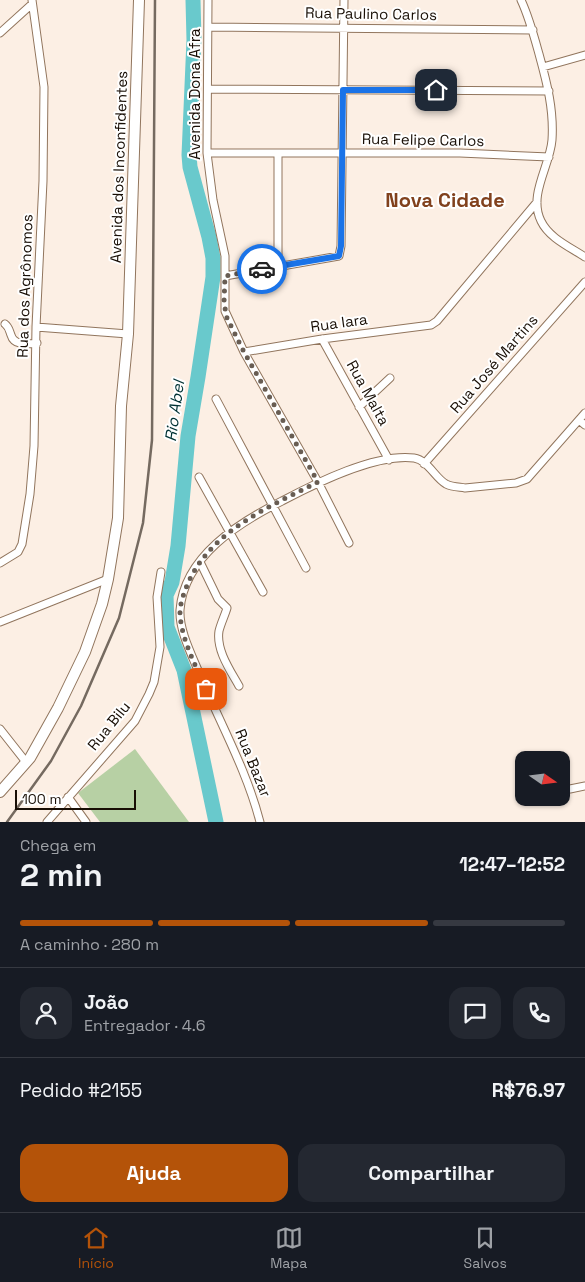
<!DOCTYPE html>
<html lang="pt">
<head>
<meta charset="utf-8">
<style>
	body { margin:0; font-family:"Space Grotesk",sans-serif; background:#242831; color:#f1f3f6; height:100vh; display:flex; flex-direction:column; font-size:19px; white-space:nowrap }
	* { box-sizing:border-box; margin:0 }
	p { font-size:16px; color:#9ea1a6 }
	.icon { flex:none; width:28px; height:28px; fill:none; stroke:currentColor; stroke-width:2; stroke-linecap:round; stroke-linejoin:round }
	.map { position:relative; height:822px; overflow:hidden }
	.side { display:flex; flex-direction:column; background:#171b24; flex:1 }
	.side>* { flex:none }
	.needle { width:32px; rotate:104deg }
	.fabs { position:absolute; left:515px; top:751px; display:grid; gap:10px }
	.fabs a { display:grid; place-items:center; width:55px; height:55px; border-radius:10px; background:#171b24; box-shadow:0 1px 4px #0004; font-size:25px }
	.scale { position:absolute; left:15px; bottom:12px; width:121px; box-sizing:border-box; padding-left:5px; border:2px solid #180e05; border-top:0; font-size:14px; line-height:18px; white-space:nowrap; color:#180e05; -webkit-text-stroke:4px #fff; paint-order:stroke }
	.pin { position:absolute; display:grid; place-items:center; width:42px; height:42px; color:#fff; margin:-21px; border-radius:10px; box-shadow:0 2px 8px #0006 }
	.courier { position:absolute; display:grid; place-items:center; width:50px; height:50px; margin:-25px; border:4px solid #1a73e8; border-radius:50%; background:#fff; color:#222; box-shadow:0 1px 6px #0007 }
	.summary em { font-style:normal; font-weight:600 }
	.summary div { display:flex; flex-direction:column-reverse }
	.summary { display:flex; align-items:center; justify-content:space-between; height:85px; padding:0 20px }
	h1 { font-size:32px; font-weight:600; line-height:38px }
	.bar { display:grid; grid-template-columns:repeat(4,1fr); gap:8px 5px; align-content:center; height:60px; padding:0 20px }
	.bar i { height:6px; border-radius:4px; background:#363941 }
	.bar .selected { background:#b45309 }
	.bar p { grid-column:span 4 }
	.line { display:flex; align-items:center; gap:12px; padding:0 20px; border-top:1px solid #363941 }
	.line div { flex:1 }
	.round { display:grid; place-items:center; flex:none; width:52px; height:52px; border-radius:15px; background:#242831 }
	.cta { display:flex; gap:10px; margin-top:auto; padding:10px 20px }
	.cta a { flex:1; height:58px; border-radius:15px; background:#b45309; color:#fff; font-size:20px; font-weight:600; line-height:58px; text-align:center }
	.cta a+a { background:#242831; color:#f1f3f6 }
	.tab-bar { display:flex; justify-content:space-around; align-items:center; height:70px; border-top:1px solid #363941; background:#171b24; font-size:14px; color:#9ea1a6 }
	.tab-bar a { display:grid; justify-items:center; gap:2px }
	.tab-bar .selected { color:#b45309 }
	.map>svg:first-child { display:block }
	.green { fill:#b7d0a4 }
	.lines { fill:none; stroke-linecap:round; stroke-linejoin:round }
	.river { stroke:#69c9cc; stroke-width:15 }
	.street-casing { stroke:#91755d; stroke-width:9 }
	.secondary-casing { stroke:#91755d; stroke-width:12 }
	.street { stroke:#fff; stroke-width:7 }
	.secondary { stroke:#fff; stroke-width:10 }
	.rail { stroke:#756a60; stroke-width:2.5 }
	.done { stroke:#685d53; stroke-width:5; stroke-dasharray:0 9 }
	.route { stroke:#1a73e8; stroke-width:6 }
	.labels { text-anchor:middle; stroke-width:4; stroke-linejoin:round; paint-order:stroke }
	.street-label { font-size:15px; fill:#180e05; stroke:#fff }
	.water-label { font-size:16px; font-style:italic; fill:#013234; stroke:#fff }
	.district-label { font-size:20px; font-weight:bold; fill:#81411d; stroke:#fff }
</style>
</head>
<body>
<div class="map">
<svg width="585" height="822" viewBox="0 0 585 822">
	<rect width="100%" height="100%" fill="#fcefe4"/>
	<path class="green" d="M135 749 189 822H100L78 793Z"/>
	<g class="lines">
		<path class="river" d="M193 0 194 40 189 155 190 167 209 237 213 258V277L198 377 188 436 178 546 172 582 166 595 167 627 184 670 216 822"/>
		<g class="street-casing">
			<path id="street" d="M208 0 207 153 213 200 225 256V311L244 352 318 482 349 543
				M521 0C529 17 534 36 539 54 547 83 554 110 552 140 550 166 528 195 541 221 549 238 570 247 585 257
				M209 27 533 30
				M0 33 32 4
				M543 67 585 55
				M209 89 549 91
				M207 153H460L549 157
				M278 153V266
				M225 276 339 256 341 246 344 0
				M5 324C9 327 9 330 11 335 14 346 27 344 37 343
				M36 327 128 334
				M322 339 389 460
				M244 352 322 339 431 325 437 321 537 202
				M216 399 306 568
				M359 407 390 378
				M579 420 585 425
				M424 464 585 282
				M199 477 263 592
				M200 562 218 599 227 608C225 615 221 623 219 631 216 650 230 670 239 686
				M0 563 18 552 22 544 30 494 34 446 36 327 43 181 44 87 32 0
				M0 622 108 579
				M0 729 26 762
				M570 789 585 786
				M68 797 86 822
				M47 822 135 721 149 694 154 682 160 647 157 597 161 572
				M260 822C247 771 220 723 200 675 192 655 179 631 180 610 184 556 240 522 282 501 316 483 376 453 414 458 428 460 435 478 446 484 452 487 459 487 465 488L516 483 527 479 585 413"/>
		</g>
		<g class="secondary-casing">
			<path id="secondary" d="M0 792 30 758 58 708 85 652 102 604 108 579 118 518 121 406 128 334 139 0"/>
		</g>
		<use href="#street" class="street"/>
		<use href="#secondary" class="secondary"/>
		<path class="rail" d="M7 822 51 761 81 706 119 618 143 523 152 440 155 0"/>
	</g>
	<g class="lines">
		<path class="done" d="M206 689C196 666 181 639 180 613 180 603 184 593 188 583 212 530 269 507 318 482L244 352 227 318 224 303 225 276 262 269"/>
		<path class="route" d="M262 269 339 256 341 246 343 90H436"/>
	</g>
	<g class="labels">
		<g class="street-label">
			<text transform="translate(371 14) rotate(1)" y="5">Rua Paulino Carlos</text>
			<text transform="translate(195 94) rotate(-90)" y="5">Avenida Dona Afra</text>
			<text transform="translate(423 140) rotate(1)" y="5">Rua Felipe Carlos</text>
			<text transform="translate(119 167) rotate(-88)" y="5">Avenida dos Inconfidentes</text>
			<text transform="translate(25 286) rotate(-88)" y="5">Rua dos Agrônomos</text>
			<text transform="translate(339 323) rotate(-8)" y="5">Rua Iara</text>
			<text transform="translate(494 364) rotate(-49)" y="5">Rua José Martins</text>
			<text transform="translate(368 393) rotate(61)" y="5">Rua Malta</text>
			<text transform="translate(109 726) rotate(-51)" y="5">Rua Bilu</text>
			<text transform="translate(253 763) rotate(68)" y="5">Rua Bazar</text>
		</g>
		<g class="water-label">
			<text transform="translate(174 411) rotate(-82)" y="6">Rio Abel</text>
		</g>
		<g class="district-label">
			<text x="445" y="207">Nova Cidade</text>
		</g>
	</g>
</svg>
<div class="fabs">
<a><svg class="needle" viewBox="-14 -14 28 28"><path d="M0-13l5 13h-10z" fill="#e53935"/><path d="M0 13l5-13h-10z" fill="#9ea1a6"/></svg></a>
</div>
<div class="scale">100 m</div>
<div class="pin" style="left:206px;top:689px;background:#ea580c"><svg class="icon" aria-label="bag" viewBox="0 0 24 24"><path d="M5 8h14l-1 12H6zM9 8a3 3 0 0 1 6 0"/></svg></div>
<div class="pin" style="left:436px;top:90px;background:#1f2937"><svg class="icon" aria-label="home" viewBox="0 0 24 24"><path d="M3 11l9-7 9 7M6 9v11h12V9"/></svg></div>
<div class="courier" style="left:262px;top:269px"><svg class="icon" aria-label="car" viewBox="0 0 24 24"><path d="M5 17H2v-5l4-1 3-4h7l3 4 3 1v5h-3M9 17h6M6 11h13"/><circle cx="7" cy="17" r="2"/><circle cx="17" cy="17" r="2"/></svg></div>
</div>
<section class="side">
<div class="summary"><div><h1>2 min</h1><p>Chega em</p></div><em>12:47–12:52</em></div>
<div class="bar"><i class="selected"></i><i class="selected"></i><i class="selected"></i><i></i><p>A caminho · 280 m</p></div>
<div class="line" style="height:90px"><a class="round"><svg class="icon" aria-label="person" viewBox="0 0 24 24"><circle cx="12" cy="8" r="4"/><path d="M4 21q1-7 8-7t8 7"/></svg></a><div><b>João</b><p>Entregador · 4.6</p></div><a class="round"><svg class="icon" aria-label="chat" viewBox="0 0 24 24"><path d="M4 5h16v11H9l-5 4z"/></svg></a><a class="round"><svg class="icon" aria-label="phone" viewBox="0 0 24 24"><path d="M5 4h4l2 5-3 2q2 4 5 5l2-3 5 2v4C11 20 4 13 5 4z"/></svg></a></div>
<div class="line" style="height:65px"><div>Pedido #2155</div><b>R$76.97</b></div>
<div class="cta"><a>Ajuda</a><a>Compartilhar</a></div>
</section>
<nav class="tab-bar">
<a class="selected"><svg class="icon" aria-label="home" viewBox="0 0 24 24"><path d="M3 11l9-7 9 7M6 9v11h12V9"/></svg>Início</a>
<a><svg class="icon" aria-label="map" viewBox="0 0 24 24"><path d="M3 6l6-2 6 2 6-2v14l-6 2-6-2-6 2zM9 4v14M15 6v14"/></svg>Mapa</a>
<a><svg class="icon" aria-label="saved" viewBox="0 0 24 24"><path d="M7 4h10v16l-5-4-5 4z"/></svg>Salvos</a>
</nav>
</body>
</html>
